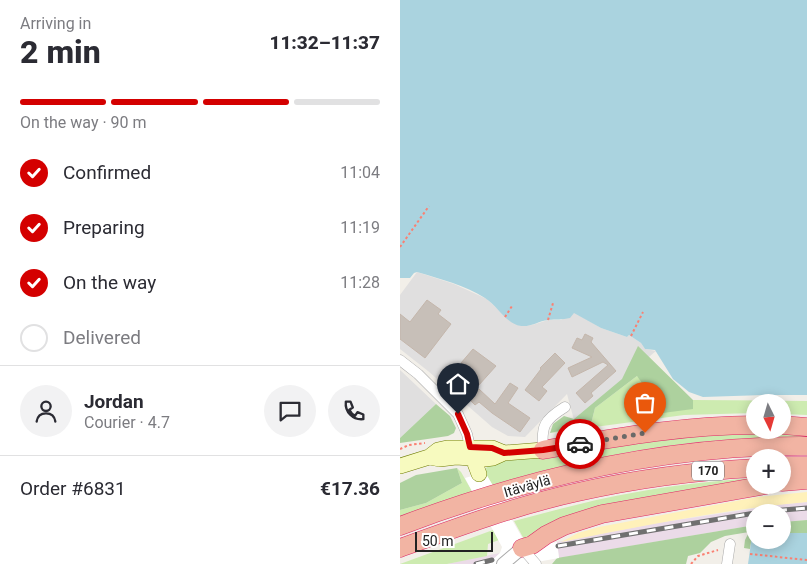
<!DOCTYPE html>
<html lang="en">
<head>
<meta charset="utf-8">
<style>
	body { margin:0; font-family:Roboto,sans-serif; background:#f2f2f3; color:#2b2b33; height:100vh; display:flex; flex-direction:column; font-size:19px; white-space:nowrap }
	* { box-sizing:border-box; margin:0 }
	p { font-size:16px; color:#7c7c81 }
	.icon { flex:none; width:28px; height:28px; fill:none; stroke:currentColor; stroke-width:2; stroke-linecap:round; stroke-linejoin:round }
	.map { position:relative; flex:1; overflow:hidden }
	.details { display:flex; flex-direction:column; background:#fff; width:400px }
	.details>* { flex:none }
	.needle { width:32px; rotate:175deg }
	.buttons { position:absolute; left:346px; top:394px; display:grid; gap:10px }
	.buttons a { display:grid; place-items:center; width:45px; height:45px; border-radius:50%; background:#fff; box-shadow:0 2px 12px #0003; font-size:25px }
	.scale { position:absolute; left:15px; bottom:12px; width:78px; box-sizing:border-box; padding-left:5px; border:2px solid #222; border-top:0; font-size:14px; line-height:18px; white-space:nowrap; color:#222; -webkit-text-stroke:4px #fff; paint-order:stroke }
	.pin { position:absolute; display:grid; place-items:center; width:42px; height:42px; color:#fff; margin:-51px -21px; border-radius:50% 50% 50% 0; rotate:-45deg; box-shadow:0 0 5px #0007 }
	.pin .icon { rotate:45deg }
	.courier { position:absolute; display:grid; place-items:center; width:50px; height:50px; margin:-25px; border:4px solid #d40000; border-radius:50%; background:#fff; color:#222; box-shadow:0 1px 6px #0007 }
	.head em { font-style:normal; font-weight:800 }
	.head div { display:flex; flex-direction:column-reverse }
	.head { display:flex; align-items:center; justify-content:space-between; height:85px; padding:0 20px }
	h1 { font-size:32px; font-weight:800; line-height:38px }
	.bar { display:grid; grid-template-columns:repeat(4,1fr); gap:8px 5px; align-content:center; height:60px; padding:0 20px }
	.bar i { height:6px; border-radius:4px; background:#e1e1e2 }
	.bar .selected { background:#d40000 }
	.bar p { grid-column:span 4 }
	.line { display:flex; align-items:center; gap:12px; padding:0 20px; border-top:1px solid #e1e1e2 }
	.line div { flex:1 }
	.round { display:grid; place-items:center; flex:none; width:52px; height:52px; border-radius:26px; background:#f2f2f3 }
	ol { padding:0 20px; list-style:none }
	li { display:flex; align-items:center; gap:15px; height:55px }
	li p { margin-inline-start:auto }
	li .icon { padding:5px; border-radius:50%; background:#d40000; color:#fff; stroke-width:4 }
	li:last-child { color:#7c7c81 }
	li i { width:28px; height:28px; border:2px solid #e1e1e2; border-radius:50% }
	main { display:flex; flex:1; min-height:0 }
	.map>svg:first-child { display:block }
	.residential { fill:#e0dfdf }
	.industrial { fill:#ebdbe8 }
	.grass { fill:#cdebb0 }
	.forest { fill:#add19e }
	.sand { fill:#fff1ba }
	.water { fill:#aad3df }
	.pier { fill:#fff }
	.building { fill:#c7bfb8; stroke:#c4b6ab }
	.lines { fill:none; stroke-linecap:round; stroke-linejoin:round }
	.minor-casing { stroke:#a9a9a9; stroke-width:11 }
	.tertiary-casing { stroke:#a9a9a9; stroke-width:14 }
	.secondary-casing { stroke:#707d05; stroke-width:16 }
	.trunk-casing { stroke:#dc2a67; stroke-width:19 }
	.path { stroke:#fa8072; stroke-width:2; stroke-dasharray:2.5 2.5; stroke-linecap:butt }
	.minor { stroke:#fff; stroke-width:10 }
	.tertiary { stroke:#fff; stroke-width:12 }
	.secondary { stroke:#f7fabf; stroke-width:15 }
	.trunk { stroke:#f2b4a3; stroke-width:18 }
	.rail-casing { stroke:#707070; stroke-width:5 }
	.rail { stroke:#fff; stroke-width:3; stroke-dasharray:9; stroke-linecap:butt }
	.done { stroke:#6b6a68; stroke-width:5; stroke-dasharray:0 9 }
	.route { stroke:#d40000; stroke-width:6 }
	.labels { text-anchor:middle; stroke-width:4; stroke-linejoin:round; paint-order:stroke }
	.shield { fill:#fff; stroke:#646464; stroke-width:1 }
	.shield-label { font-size:12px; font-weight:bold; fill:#222 }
	.street-label { font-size:14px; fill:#222; stroke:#fff }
</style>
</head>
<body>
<main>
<section class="details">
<div class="head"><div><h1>2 min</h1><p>Arriving in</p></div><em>11:32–11:37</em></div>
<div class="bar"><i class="selected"></i><i class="selected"></i><i class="selected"></i><i></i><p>On the way · 90 m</p></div>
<ol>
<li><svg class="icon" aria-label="check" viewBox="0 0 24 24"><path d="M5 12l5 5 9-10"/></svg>Confirmed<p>11:04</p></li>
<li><svg class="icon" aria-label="check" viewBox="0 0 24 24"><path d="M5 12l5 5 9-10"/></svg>Preparing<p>11:19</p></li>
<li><svg class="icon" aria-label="check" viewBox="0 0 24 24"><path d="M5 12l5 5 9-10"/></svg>On the way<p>11:28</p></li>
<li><i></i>Delivered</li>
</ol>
<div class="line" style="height:90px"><a class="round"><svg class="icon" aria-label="person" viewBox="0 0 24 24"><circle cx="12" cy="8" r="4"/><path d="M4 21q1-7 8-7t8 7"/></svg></a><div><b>Jordan</b><p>Courier · 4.7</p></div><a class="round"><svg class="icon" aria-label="chat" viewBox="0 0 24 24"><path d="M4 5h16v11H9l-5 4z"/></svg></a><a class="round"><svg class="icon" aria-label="phone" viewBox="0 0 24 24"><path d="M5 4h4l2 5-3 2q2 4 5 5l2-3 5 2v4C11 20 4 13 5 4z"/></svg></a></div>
<div class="line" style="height:65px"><div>Order #6831</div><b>€17.36</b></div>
</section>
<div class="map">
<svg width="407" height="564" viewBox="0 0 407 564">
	<rect width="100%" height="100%" fill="#f2efe9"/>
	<path class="residential" d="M17 272 54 284 87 299 110 321 121 326 132 325 148 320H161L174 312 201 328 227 337 229 335 241 343 245 349 256 351 174 420 167 394 125 437 108 436 92 427 28 371 0 349V295Z
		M0 370 36 404 0 438Z"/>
	<path class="industrial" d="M407 502V520L383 522 382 512H355V525L159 558 157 542 257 523 384 504Z
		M100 553 88 564H47L75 558Z"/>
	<path class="grass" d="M237 376 293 409V400L407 401V415L383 414 382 402H355V413L284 415 150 433 191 424 195 408Z
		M355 430 407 431V437C335 437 255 444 185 462 154 470 124 479 94 487L84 471 89 464 94 462 139 457 200 446Z
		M57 468 61 472 73 493 0 517V510L26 503 62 483Z
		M352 478 353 480 125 541 114 521C155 510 196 499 237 492 275 485 314 481 352 478Z
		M93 530 99 540 88 544 87 556 47 564H0Z"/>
	<path class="forest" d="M238 346 293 400V409L263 413 237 376 195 408 191 424 150 433 153 424 164 416 174 419 222 379Z
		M36 404 50 416 56 428 54 433 48 436 0 443V438Z
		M57 468 62 483 26 503 0 510V483L16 475Z
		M407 520V533H383V522Z
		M355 525V536H352L350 549 344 548 345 540 349 532 325 536 311 542 300 553 288 556 286 564H152L157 558Z"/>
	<path class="sand" d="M407 492V502C324 509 243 526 161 542L178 533 199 527 357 497Z"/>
	<path class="water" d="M0 0H407V395H364L303 397 289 392 273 379 255 350 245 349 241 343 229 335 227 337 201 328 174 313 170 318C162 320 156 319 148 320 139 321 131 327 121 326 106 324 98 306 85 298 65 285 40 279 17 272L14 273 10 278H0Z
		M383 533H407V564H348L352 536H355V540H382Z"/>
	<path class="pier" d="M85 472 128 548 157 542 159 558 126 564H88L100 553 102 547 65 478Z"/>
	<path class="building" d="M27 300 41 310 38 314 51 324 25 358 0 339V314L10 322Z
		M185 334 193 338 191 342 216 371 191 393 193 396 185 403 176 393 208 365 203 362 172 377 168 368 192 357 172 348 177 338 182 340Z
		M73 349 96 366 78 386 62 372 66 368 61 363Z
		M155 353 165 363 142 387 147 391 139 401 125 390 141 369 140 368Z
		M110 383 118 388 108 403 130 418 120 432 92 413 79 402 75 405 69 399 79 389 95 404Z"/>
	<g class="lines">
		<g class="minor-casing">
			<path id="minor" d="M0 360 18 374 58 414 67 434 70 447
				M143 450C141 426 144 420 165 407
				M122 548 136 564
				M327 564 330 544"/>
		</g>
		<g class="tertiary-casing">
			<path id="tertiary" d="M103 564 122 548"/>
		</g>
		<g class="secondary-casing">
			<path id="secondary" d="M70 450 79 474
				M29 457 40 459 56 457 85 459 93 458 104 453 143 450
				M0 466 29 457 38 450 47 448H92L104 453"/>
		</g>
		<g class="trunk-casing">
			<path id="trunk" d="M382 425 407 427
				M143 450C213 438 283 425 355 425
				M382 466H407
				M382 482 407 480
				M0 526C129 477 268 445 407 446
				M0 548C58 527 118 505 178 492 236 479 296 471 355 468
				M122 548 132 545 146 535 164 526 202 514 366 485"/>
		</g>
		<path class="path" d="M0 247 29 206
			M105 317 112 306
			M148 320 153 303
			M231 336 243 312
			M0 449 9 445 25 443
			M350 554 407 560
			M291 564 298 556 318 550"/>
		<use href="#minor" class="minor"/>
		<use href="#tertiary" class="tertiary"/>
		<use href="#secondary" class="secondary"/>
		<use href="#trunk" class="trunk"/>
		<g class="rail-casing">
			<path id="rail" d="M360 512 407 508
				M158 546 355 513
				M76 564 92 560"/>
		</g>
		<use href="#rail" class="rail"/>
	</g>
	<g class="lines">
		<path class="done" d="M180 444 245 433"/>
		<path class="route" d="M58 414 67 434 70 447 92 448 104 453 143 450 180 444"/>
	</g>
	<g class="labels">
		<rect class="shield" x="292" y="461.5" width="32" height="19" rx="4"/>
		<g class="shield-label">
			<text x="308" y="475">170</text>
		</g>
		<g class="street-label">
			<text transform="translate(127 486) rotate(-16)" y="5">Itäväylä</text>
		</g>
	</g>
</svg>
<div class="buttons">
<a><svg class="needle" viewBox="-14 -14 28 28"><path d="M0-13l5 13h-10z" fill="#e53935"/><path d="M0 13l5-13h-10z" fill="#7c7c81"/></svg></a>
<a>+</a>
<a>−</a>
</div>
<div class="scale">50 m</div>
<div class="pin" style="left:245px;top:433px;background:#ea580c"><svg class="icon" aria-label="bag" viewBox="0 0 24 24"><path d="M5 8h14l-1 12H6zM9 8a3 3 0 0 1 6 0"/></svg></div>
<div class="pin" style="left:58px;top:414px;background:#1f2937"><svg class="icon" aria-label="home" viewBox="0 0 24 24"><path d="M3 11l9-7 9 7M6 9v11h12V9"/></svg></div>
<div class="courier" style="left:180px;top:444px"><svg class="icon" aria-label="car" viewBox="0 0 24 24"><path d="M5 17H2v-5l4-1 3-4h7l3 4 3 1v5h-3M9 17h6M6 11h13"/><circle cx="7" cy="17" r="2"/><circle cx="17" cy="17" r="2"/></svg></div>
</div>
</main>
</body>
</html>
